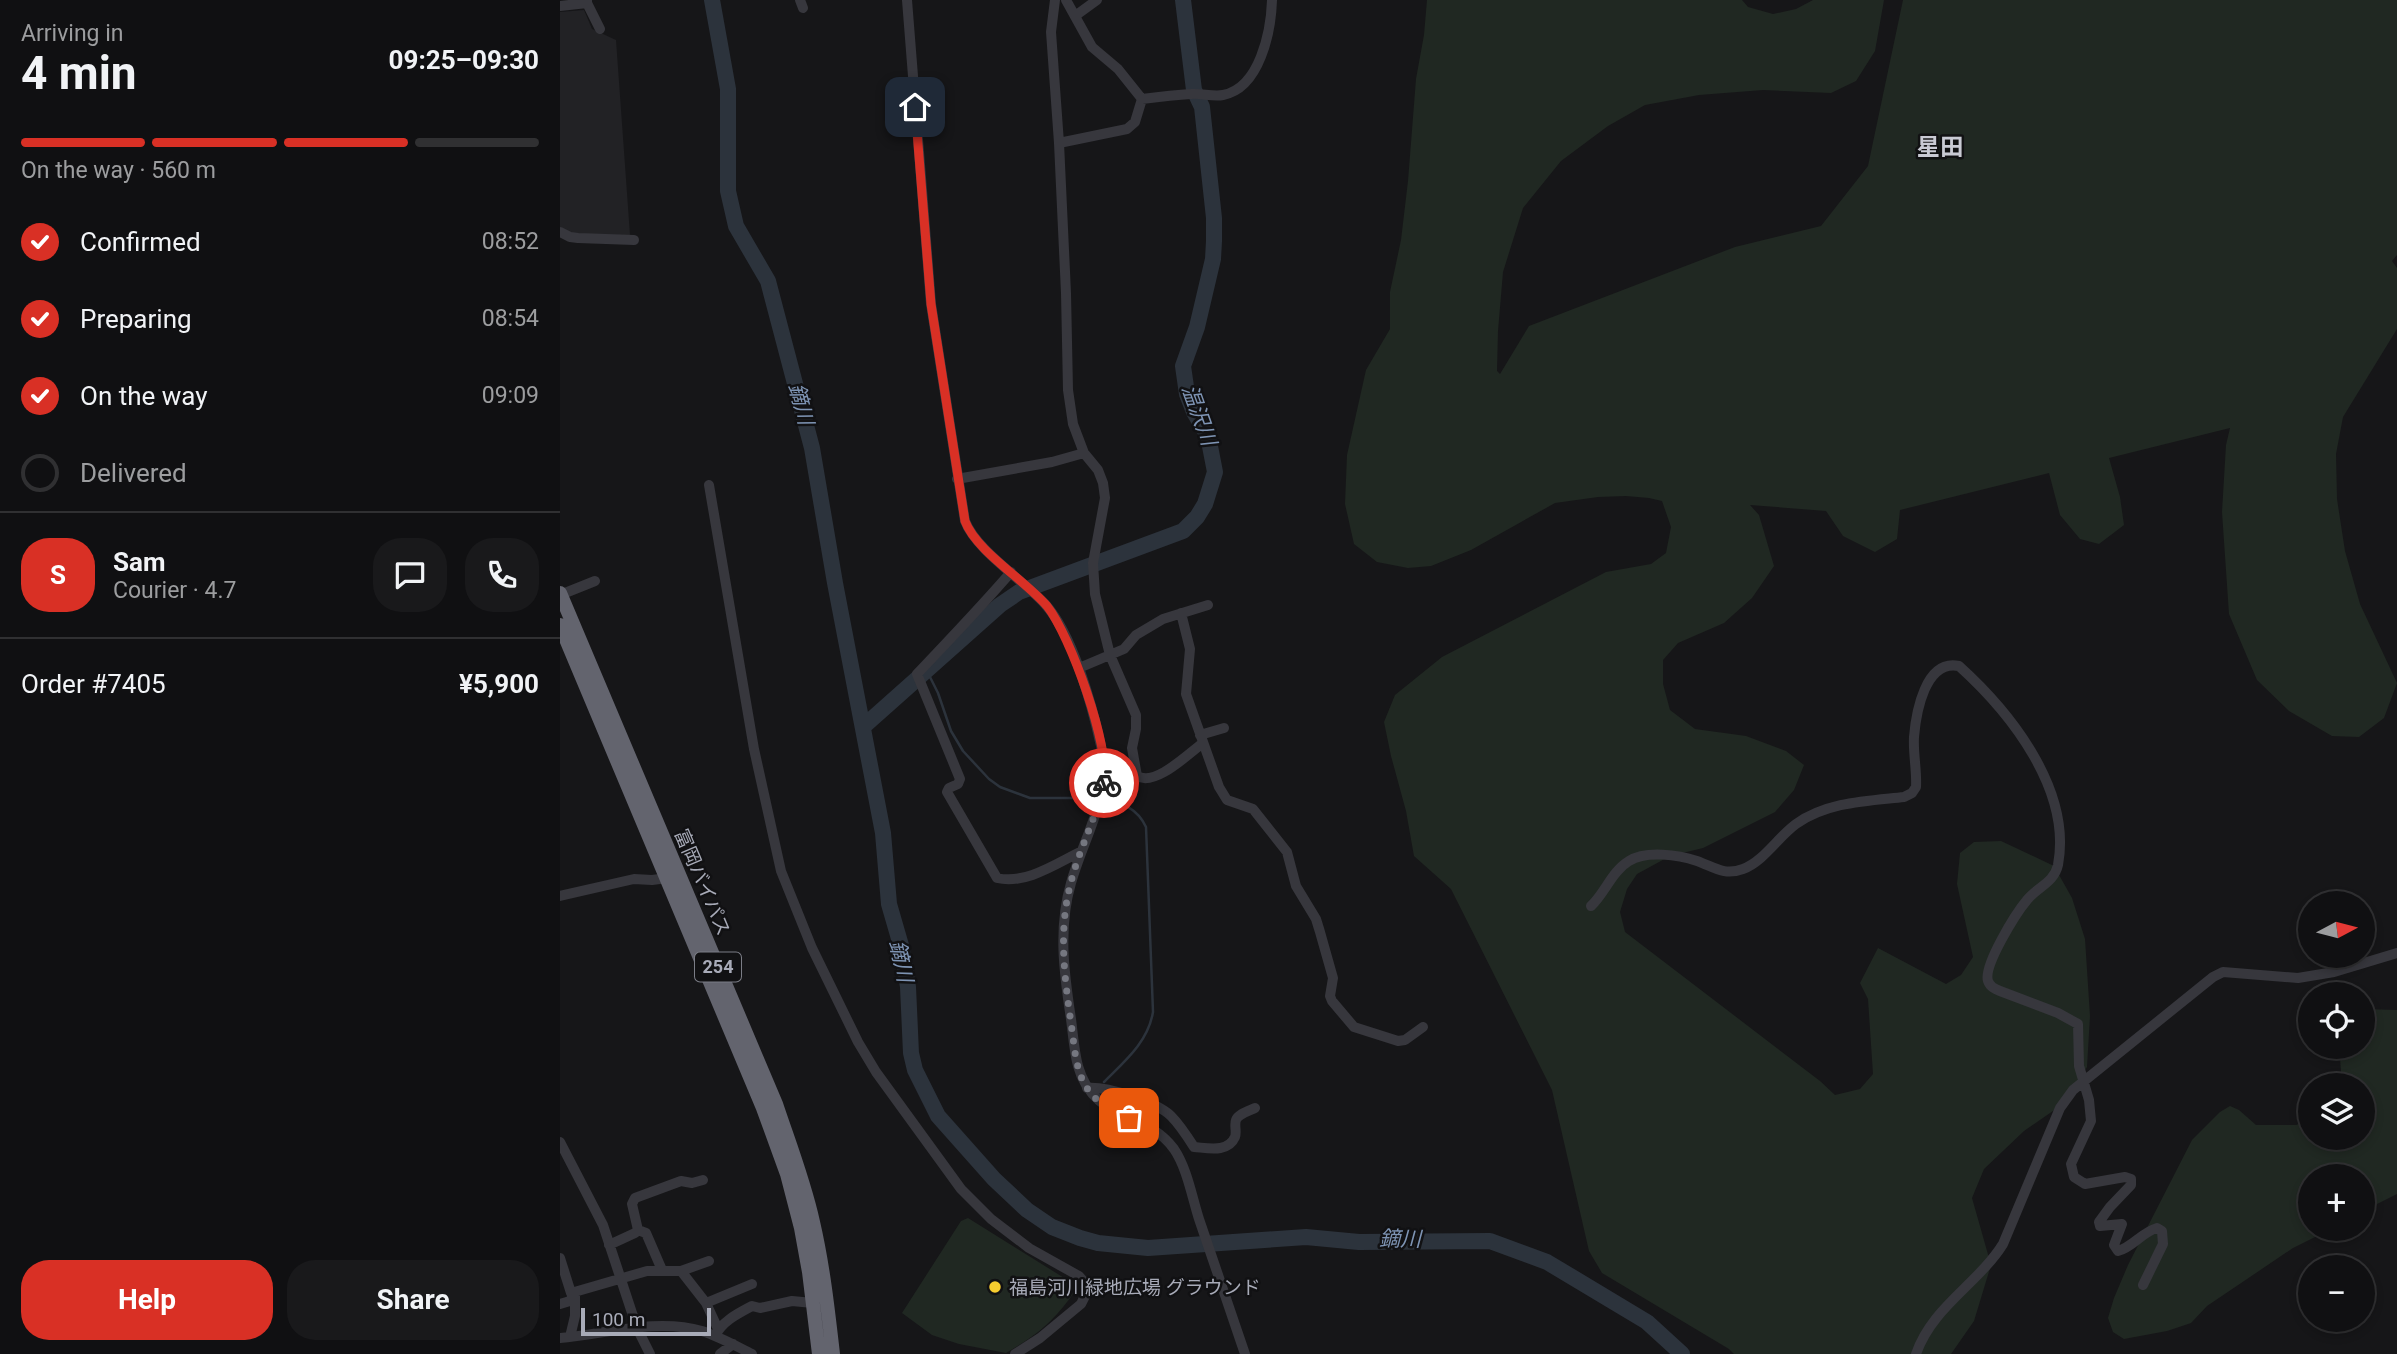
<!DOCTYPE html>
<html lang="en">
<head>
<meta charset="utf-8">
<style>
	body { margin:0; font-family:Roboto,"Noto Sans JP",sans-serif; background:#19191b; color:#f1f3f6; height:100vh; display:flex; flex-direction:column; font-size:26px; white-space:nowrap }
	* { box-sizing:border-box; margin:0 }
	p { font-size:23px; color:#9c9d9f }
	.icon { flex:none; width:38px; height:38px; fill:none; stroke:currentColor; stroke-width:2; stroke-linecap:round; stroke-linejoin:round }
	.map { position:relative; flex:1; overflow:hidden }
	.drawer { display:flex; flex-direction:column; background:#101012; width:560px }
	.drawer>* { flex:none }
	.needle { width:46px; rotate:83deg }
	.buttons { position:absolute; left:1738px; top:891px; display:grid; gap:14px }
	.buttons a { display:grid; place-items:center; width:77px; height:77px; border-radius:50%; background:#101012; box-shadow:0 4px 10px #0003,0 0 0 2px #303032; font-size:35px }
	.scale { position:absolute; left:21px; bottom:18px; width:130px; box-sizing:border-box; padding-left:7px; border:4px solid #a8abb8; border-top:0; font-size:19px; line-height:24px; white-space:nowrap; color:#a8abb8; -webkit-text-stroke:5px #111113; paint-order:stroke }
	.pin { position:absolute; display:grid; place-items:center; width:60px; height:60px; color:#fff; margin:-30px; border-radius:14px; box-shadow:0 4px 10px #0006 }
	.courier { position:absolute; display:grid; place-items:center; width:70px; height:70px; margin:-35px; border:5px solid #d93025; border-radius:50%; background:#fff; color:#222; box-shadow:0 2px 9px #0007 }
	.headline em { font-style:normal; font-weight:700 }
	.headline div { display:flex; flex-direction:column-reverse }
	.headline { display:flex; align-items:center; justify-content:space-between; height:119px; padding:0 21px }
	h1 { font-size:46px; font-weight:700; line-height:52px }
	.bar { display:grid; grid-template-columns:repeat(4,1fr); gap:10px 7px; align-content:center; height:84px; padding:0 21px }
	.bar i { height:9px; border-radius:5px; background:#303032 }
	.bar .current { background:#d93025 }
	.bar p { grid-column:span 4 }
	.line { display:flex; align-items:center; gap:18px; padding:0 21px; border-top:2px solid #303032 }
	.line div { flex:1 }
	.round { display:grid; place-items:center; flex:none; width:74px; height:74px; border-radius:28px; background:#19191b }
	ol { padding:0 21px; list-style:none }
	li { display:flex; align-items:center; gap:21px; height:77px }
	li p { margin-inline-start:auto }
	li .icon { padding:7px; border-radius:50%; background:#d93025; color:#fff; stroke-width:4 }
	li:last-child { color:#9c9d9f }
	li i { width:38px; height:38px; border:4px solid #303032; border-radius:50% }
	.button { display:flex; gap:14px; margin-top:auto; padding:14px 21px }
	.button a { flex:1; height:80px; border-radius:28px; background:#d93025; color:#fff; font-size:28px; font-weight:700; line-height:80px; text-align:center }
	.button a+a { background:#19191b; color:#f1f3f6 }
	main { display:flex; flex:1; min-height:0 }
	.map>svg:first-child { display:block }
	.built { fill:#222225 }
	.green { fill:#202822 }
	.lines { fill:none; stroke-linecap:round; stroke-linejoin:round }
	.stream { stroke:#2c333c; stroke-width:2.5 }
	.river { stroke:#2c333c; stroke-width:16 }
	.minor { stroke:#37373d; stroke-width:10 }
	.highway { stroke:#63646e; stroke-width:14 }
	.done { stroke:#757780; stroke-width:7; stroke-dasharray:0 12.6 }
	.route { stroke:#d93025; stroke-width:9 }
	.poi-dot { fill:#f6cd2f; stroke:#111113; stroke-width:2.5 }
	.labels { text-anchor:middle; stroke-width:5; stroke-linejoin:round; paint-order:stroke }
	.shield { fill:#111113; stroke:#7b7d86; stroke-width:2 }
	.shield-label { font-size:18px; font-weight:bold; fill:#a8abb8 }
	.street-label { font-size:19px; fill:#a8abb8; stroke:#111113 }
	.poi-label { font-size:19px; fill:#a8abb8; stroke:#111113; text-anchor:start }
	.water-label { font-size:21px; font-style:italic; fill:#7e94b4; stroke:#111113 }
	.quarter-label { font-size:23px; font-weight:bold; fill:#c9cad4; stroke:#111113 }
</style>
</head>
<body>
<main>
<section class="drawer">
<div class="headline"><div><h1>4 min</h1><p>Arriving in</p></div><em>09:25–09:30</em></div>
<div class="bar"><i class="current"></i><i class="current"></i><i class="current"></i><i></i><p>On the way · 560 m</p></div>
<ol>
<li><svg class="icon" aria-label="check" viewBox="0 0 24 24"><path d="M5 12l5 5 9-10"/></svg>Confirmed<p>08:52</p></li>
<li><svg class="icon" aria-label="check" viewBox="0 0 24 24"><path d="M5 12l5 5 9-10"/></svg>Preparing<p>08:54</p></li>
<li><svg class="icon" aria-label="check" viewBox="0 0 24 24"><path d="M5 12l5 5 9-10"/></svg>On the way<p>09:09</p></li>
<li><i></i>Delivered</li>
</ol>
<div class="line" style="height:126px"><b class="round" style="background:#d93025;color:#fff">S</b><div><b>Sam</b><p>Courier · 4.7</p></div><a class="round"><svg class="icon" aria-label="chat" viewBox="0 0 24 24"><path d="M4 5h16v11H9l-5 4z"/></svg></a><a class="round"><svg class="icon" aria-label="phone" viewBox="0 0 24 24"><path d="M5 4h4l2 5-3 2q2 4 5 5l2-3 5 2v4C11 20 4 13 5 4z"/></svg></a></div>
<div class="line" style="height:91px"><div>Order #7405</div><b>¥5,900</b></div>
<div class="button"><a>Help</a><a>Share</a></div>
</section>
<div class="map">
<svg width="1837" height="1354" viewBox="0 0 1837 1354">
	<rect width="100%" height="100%" fill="#161618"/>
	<path class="built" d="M24 10 32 29 56 40 70 235H15L0 227V12Z"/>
	<path class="green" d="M867 0H1182L1188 7 1213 14 1236 9 1253 0H1324L1315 51 1296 81 1271 93 1203 90 1139 95 1085 105 1048 126 1001 161 963 208 943 272 938 331 937 371 940 374 969 326 1175 247 1261 226 1308 166 1343 0H1837V255L1832 261 1837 268V329L1783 417 1776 454 1777 499 1785 551 1800 604 1837 683 1824 718 1799 737 1772 736 1729 711 1697 680 1669 614 1662 512 1666 445 1670 428 1549 458 1560 497 1564 525 1539 544 1520 539 1500 515 1489 473 1340 510 1337 539 1315 552 1283 536 1266 511 1190 505 1199 515 1214 566 1192 598 1164 623 1118 643 1103 660V684L1110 710 1135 729 1186 736 1226 751 1244 765 1234 790 1215 812 1143 848 1110 856 1077 874 1067 889 1060 912 1065 932 1260 1081 1275 1095 1300 1089 1313 1074 1308 999 1300 983 1318 948 1386 984 1401 975 1413 957 1397 884 1400 853 1414 842 1441 841 1494 866 1512 898 1525 939 1530 1016 1527 1067 1503 1104 1464 1131 1424 1169 1412 1198 1431 1265 1414 1321 1391 1354H1174L1169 1349 1042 1273 1029 1251 992 1090 891 889 854 856 846 811 831 756 824 722 835 695 882 657 1046 572 1091 564 1106 553 1111 527 1102 501 1089 498 1066 496 1038 497 995 503 911 550 871 566 848 568 817 562 794 544 785 504 787 455 806 370 830 329V292L841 240 848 181 856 79 864 35Z
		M1803 1009 1837 1010V1194L1803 1211 1802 1176H1750V1228L1771 1229 1733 1248 1647 1306 1631 1323 1607 1331 1564 1339 1553 1332 1548 1318 1554 1298 1568 1265 1632 1140 1660 1112 1670 1106 1679 1110 1696 1125H1736L1750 1120V1138H1802V1085H1777L1781 1072 1780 1057 1764 1047 1802 1046Z
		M408 1218 509 1281 513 1294C492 1323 477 1335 446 1353L399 1344 372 1335 342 1313 401 1221Z"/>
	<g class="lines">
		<path class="stream" d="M367 671 378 693 391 731 403 751 429 779 440 787 470 798H529
			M544 1082C565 1061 588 1042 593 1012L586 827C577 808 564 804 545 800"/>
		<path class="river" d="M152 0 168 89V191L176 226 208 281 252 448 275 583 323 833 329 904 342 949 348 987 351 1053 355 1070 378 1116 434 1179 467 1210 492 1227 520 1238 538 1243 588 1248 746 1237 799 1242 930 1241 987 1262 1087 1322 1122 1354
			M304 726 440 605 459 592 623 531 637 517 645 504 655 472 648 436 634 412 627 394 623 366 637 327 653 259 654 241V218L642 107 634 90 623 0"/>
		<path class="minor" d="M240 0 243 8
			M347 0 371 304 405 521C416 550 463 580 485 604 513 635 532 705 541 746 552 796 524 836 511 883 498 928 504 973 511 1019 513 1034 514 1051 518 1066 534 1123 585 1109 614 1149 627 1168 632 1197 639 1219 654 1264 670 1309 685 1354
			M495 0 491 32 499 143 506 293 508 390 513 424 524 453 538 470 543 483 545 498 533 563 535 594 550 655 576 715V729L572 748 577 776C595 787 628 754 643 743
			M506 0 532 47 558 69 582 99C598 97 615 95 631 94 641 93 653 97 663 95 700 88 711 31 712 0
			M27 3 40 29
			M0 6 27 3V0
			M515 16 537 0
			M499 143 567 129 575 122 582 99
			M0 232 10 237 18 238 74 240
			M397 479 492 462 524 453
			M149 485 194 749 221 871 252 948 298 1042 316 1072 401 1189 431 1219 469 1248 519 1276 526 1284V1294L521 1304 480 1338 455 1354
			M451 572C421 607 389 640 357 674L400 779 398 784 389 788 387 792 437 878C466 885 497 863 522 851
			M0 595 35 581
			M621 613 630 649 626 694 659 787 667 800 693 809 727 852 736 886 756 919 760 932 773 978 770 996 772 1001 794 1027 838 1041 845 1040 863 1027
			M519 668 564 649 576 635 603 619 648 605
			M640 735 664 728
			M545 776H577
			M0 896 74 879 92 880 107 878
			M1031 906C1045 893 1052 871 1069 861 1086 850 1119 855 1137 861 1154 867 1164 876 1183 869 1204 861 1218 837 1236 824 1267 802 1307 801 1344 797L1352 793 1356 787C1357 770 1353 754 1354 737 1356 713 1365 659 1399 666 1451 713 1512 790 1498 865 1494 883 1477 887 1467 900 1456 913 1423 966 1428 981 1430 987 1435 989 1440 991L1498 1013 1518 1024 1519 1066 1529 1100 1531 1121 1511 1164 1514 1177 1525 1184 1565 1177 1571 1179V1185L1550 1207 1539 1222 1540 1226 1562 1224 1554 1245 1558 1251C1573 1247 1582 1232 1597 1228L1602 1231 1603 1244 1583 1285
			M527 1088C546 1086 597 1102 611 1116 620 1125 627 1136 634 1147 648 1148 668 1153 675 1137 677 1132 674 1125 676 1120 678 1114 689 1111 695 1108
			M0 1142 43 1225 77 1328 90 1354
			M78 1230 86 1233 102 1270
			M49 1245 75 1233 78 1230 72 1204 75 1198 121 1181 132 1183 143 1180
			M0 1258 11 1293 87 1271H121L149 1261
			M121 1271 146 1303 158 1329
			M146 1303 192 1284
			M0 1304 10 1301 15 1292
			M155 1336C162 1321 179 1313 192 1306L200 1308 232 1301 253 1303
			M10 1337 15 1316V1292
			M0 1338C46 1334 97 1318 142 1331 160 1337 176 1346 192 1354
			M160 1354 173 1344
			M1356 1354C1372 1307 1418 1284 1443 1244L1500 1108 1513 1090 1653 977 1663 972 1738 978 1774 972 1837 953"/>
		<path class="highway" d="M0 593 216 1104C229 1143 244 1181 253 1222 263 1265 268 1310 273 1354
			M0 625 203 1108 227 1174 241 1228 249 1272 259 1354"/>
	</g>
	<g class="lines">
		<path class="done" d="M544 783C536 819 518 851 510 886 498 934 505 981 512 1030 515 1051 516 1074 529 1091 539 1105 555 1111 569 1118"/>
		<path class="route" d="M355 107 371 304 405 521C416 551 465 580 487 606 510 635 551 748 544 783"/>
	</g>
	<circle class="poi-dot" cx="435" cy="1287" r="7"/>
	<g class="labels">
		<rect class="shield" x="135" y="952.5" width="46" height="29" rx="5"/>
		<g class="shield-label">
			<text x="158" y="973">254</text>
		</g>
		<g class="street-label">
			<text transform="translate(143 882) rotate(67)" y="7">富岡バイパス</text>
		</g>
		<g class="poi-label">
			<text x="449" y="1294">福島河川緑地広場 グラウンド</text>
		</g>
		<g class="water-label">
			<text transform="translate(241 404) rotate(75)" y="7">鏑川</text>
			<text transform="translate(639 415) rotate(70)" y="7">温沢川</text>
			<text transform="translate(341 961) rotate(78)" y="7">鏑川</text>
			<text transform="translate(840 1239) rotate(1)" y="7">鏑川</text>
		</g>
		<g class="quarter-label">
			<text x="1380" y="155">星田</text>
		</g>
	</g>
</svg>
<div class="buttons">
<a><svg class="needle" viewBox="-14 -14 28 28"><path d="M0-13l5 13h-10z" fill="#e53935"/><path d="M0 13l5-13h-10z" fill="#9c9d9f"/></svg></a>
<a><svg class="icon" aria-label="locate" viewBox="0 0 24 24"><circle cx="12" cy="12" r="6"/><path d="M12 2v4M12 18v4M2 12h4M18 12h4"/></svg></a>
<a><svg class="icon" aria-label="layers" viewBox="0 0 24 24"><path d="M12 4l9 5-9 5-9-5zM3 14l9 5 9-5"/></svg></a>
<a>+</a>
<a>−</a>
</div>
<div class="scale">100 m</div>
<div class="pin" style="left:569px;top:1118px;background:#ea580c"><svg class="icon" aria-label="bag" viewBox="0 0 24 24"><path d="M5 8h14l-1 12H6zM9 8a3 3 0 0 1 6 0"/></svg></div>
<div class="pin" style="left:355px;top:107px;background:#1f2937"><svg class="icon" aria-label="home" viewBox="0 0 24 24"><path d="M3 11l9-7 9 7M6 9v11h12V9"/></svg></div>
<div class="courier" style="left:544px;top:783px"><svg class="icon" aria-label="bike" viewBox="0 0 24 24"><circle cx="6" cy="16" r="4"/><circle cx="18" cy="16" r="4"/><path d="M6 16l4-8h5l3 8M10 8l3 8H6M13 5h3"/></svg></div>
</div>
</main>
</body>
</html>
